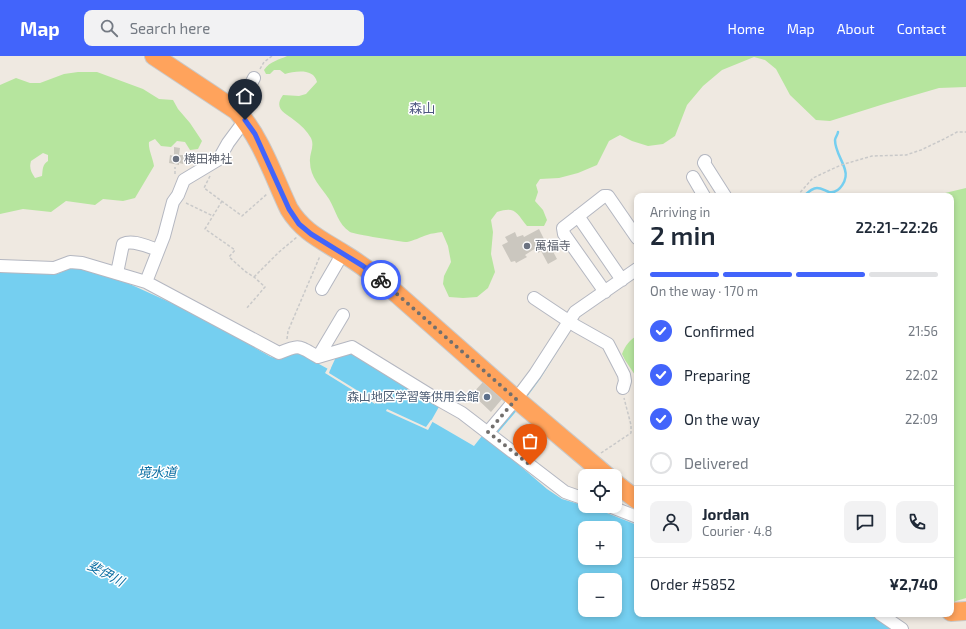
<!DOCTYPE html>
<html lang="en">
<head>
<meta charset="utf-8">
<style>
	body { margin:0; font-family:"Exo 2","Noto Sans JP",sans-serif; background:#f2f2f3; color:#1f2937; height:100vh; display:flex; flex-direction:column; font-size:15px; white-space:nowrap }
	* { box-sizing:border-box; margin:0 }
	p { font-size:13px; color:#747a83 }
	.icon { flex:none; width:22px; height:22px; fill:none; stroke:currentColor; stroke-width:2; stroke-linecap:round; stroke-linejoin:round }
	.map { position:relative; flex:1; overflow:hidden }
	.drawer { position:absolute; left:634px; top:137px; width:320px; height:424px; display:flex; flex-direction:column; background:#fff; border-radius:8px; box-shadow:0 2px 6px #0003 }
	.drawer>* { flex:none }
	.buttons { position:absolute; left:578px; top:413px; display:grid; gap:8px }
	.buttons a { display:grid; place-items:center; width:44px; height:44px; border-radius:8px; background:#fff; box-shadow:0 2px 6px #0003; font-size:20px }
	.pin { position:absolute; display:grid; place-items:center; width:34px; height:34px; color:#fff; margin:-41px -17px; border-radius:50% 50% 50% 0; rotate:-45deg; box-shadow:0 0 4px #0007 }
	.pin .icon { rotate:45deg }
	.courier { position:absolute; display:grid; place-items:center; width:40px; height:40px; margin:-20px; border:3px solid #4264fb; border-radius:50%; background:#fff; color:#222; box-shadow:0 1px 5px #0007 }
	.headline em { font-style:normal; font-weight:600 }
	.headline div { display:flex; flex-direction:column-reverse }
	.headline { display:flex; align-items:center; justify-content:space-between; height:68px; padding:0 16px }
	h1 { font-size:26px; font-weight:600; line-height:30px }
	.bar { display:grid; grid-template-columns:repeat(4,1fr); gap:6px 4px; align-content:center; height:48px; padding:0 16px }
	.bar i { height:5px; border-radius:3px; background:#e0e1e3 }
	.bar .current { background:#4264fb }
	.bar p { grid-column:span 4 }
	.line { display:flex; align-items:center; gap:10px; padding:0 16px; border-top:1px solid #e0e1e3 }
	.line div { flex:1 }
	.round { display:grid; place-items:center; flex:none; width:42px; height:42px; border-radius:8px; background:#f2f2f3 }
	ol { padding:0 16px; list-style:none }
	li { display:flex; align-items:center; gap:12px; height:44px }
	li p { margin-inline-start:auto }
	li .icon { padding:4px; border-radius:50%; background:#4264fb; color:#fff; stroke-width:4 }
	li:last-child { color:#747a83 }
	li i { width:22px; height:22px; border:2px solid #e0e1e3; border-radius:50% }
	header { display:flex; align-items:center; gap:24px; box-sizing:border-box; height:56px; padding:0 20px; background:#4264fb; color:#fff }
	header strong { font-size:19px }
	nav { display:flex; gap:22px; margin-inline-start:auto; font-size:14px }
	.search { width:280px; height:36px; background:#f2f2f3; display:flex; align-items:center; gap:10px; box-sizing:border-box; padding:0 14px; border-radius:8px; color:#747a83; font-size:15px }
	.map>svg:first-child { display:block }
	.green { fill:#b6e59e; fill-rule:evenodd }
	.water { fill:#75cff0; fill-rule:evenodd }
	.pier { fill:#efe9e1 }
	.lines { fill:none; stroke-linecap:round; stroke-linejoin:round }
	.stream { stroke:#75cff0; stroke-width:2.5 }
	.building { fill:#cbc7bf }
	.minor-casing { stroke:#b4b7c1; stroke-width:14 }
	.highway-casing { stroke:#c9c9c9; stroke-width:20 }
	.path { stroke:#c9c9c9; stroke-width:1.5; stroke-dasharray:3 2; stroke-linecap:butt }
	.minor { stroke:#fff; stroke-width:12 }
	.highway { stroke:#ffa35c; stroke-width:18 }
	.done { stroke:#726f6d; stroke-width:4; stroke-dasharray:0 7.2 }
	.route { stroke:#4264fb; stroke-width:5 }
	.worship-dot { fill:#6b7280; stroke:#fff; stroke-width:1.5 }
	.service-dot { fill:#5c6f8a; stroke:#fff; stroke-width:1.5 }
	.labels { text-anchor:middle; stroke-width:3; stroke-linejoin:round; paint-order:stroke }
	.worship-label { font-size:12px; fill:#5b616d; stroke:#fff; text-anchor:start }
	.service-label { font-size:12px; fill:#4e5e75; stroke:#fff; text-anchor:end }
	.neighbourhood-label { font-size:13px; fill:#4d5680; stroke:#fff }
	.water-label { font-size:13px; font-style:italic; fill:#0d6fa3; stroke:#fff }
</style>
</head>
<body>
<header>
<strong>Map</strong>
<div class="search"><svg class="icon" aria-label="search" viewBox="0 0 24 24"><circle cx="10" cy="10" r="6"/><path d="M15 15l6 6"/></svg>Search here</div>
<nav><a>Home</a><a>Map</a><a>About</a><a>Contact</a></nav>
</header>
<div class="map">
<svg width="966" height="573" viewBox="0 0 966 573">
	<rect width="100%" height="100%" fill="#efe9e1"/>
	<path class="green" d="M287 0H966V31L939 32 884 48 830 65 816 64 790 39 776 13 765 4 754 1 722 14 703 30 687 49 675 80 663 88 648 90 632 85 620 79 609 85 597 109 578 117 559 122 540 123 536 129 538 136 535 145 543 154 547 164 544 170H527C516 156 515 150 497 156L491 164 493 176 491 198 495 216 488 232 477 241 463 242 449 241 443 228 444 220 451 206 448 190 442 176C437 177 432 177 427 179 421 181 413 185 407 186 401 186 354 178 350 176 338 168 336 155 329 143 321 131 310 121 310 106 309 98 315 91 311 82 307 75 301 69 294 64 285 57 273 53 283 39L299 40 306 38 317 26C314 12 295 15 285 18L280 14H274L270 18H266L264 14C270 5 279 4 287 0Z
		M78 16H97L143 33 159 43 173 44 178 53 190 67 202 85 198 93 190 94 185 86 177 85 171 91 161 90 155 83 149 86C148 93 153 102 154 110L135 142 123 145 103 143 95 149 66 145 51 156 23 153 0 158V29L16 22 30 27H40L64 18ZM43 97 48 99V105C42 109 43 113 42 120L35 122C31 116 29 112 31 105Z
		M966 132V542L956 545 951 548V140H942L945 137Z
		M637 280V322L625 304 622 298C625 290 630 283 637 280Z"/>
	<path class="water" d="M76 210 123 225 198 259 271 301 281 303 297 296 330 314 336 301 351 296 440 349 431 365 474 390 573 264 637 220 579 261 540 323 519 352 491 385 547 433 562 443 602 455 637 469V558H872L893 573H0V215L57 218ZM585 472H615V502H585ZM585 524H615V554H585Z"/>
	<path class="pier" d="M329 310 331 311 329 317 376 346 375 348 325 317Z
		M387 353 426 371 431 364 433 365 428 374 386 355Z"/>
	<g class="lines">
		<path class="stream" d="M804 140C808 136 812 132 817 132 822 132 825 135 829 136 840 138 848 123 845 114 843 105 835 95 835 84 835 82 838 78 838 76"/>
	</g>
	<path class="building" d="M174 91 180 92 179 99H184L183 108 179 107V109L169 107 170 99 174 100Z
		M539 173 546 187 548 186 557 203 548 208 541 195 538 197 536 192 525 199 527 201 516 207 515 205 511 206 502 189 508 186 505 181 515 176 517 181 523 179 524 181Z
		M483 326 502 343 491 356 472 338Z"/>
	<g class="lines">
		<g class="minor-casing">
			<path id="minor" d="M237 55 254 22
				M705 105 704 107 725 140
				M693 121 704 140
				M578 160 622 224
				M0 210 54 212 70 206 82 207 146 226 279 297C301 288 298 290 318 301L352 291 430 339 462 357 565 436 585 443
				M117 217 123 188C133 183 148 191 158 194
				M146 226 164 180 173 146 178 139 184 124 219 103 228 87 245 64
				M322 233 343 197
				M605 236 564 178 563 172 604 140H608L637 182
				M534 242 576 270 608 288 624 319 625 325 623 332
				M318 301 343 259
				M488 376 520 338 535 318 575 256 637 213
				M609 450 637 461
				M880 558 902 573"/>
		</g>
		<g class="highway-casing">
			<path id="highway" d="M154 0 237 55C261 82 273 119 289 153 303 176 322 184 344 198 356 205 368 214 380 223L516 343 607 420
				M615 427 637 444
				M951 556 966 555"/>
		</g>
		<path class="path" d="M260 13 264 6 272 0
			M175 118V111
			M210 120 204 132 242 160 267 138
			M797 140 813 122 841 109 872 100 906 99 921 94 944 83 957 76H966
			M222 145 205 173 235 194 229 201 246 216 254 221 265 231 246 253
			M186 147 213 160
			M254 221 279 196 297 181
			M287 283 288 275 320 200
			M601 397 631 377V369L624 342"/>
		<use href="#minor" class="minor"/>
		<use href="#highway" class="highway"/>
	</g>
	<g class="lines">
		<path class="done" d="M381 224 516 343 488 376 530 409"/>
		<path class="route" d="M245 64 255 78 289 153 299 168 311 178 363 210 381 224"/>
	</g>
	<g class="worship-dot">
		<circle cx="176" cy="103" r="4"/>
		<circle cx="527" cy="190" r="4"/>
	</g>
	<circle class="service-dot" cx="487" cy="341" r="4"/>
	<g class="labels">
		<g class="worship-label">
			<text x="184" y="107">横田神社</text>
			<text x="535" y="194">萬福寺</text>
		</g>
		<g class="service-label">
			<text x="479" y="345">森山地区学習等供用会館</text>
		</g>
		<g class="neighbourhood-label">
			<text x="422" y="57">森山</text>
		</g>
		<g class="water-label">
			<text x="157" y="421">境水道</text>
			<text transform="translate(106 517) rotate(28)" y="5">斐伊川</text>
		</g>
	</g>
</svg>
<div class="buttons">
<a><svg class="icon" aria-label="locate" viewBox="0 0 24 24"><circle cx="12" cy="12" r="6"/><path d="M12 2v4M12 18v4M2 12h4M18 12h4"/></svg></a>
<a>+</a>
<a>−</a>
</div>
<div class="pin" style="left:530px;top:409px;background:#ea580c"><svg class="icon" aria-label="bag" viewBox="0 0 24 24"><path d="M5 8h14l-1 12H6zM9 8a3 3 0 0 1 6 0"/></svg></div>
<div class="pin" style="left:245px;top:64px;background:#1f2937"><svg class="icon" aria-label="home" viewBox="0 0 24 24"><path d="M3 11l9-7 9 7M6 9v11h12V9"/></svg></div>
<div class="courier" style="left:381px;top:224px"><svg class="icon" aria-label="bike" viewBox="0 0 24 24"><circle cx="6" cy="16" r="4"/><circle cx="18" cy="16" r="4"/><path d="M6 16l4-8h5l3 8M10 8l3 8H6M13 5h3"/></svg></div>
<section class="drawer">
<div class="headline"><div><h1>2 min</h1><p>Arriving in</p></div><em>22:21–22:26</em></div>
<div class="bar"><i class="current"></i><i class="current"></i><i class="current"></i><i></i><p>On the way · 170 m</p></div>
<ol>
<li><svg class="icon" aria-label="check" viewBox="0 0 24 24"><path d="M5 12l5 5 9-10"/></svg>Confirmed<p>21:56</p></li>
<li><svg class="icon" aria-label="check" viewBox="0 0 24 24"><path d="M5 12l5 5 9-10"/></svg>Preparing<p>22:02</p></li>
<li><svg class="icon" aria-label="check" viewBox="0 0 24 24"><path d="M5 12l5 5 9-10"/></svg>On the way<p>22:09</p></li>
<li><i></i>Delivered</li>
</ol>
<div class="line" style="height:72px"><a class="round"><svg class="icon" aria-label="person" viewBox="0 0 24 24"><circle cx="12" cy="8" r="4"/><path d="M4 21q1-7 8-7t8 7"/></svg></a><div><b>Jordan</b><p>Courier · 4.8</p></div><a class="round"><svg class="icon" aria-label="chat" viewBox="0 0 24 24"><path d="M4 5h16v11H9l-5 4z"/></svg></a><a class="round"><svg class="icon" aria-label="phone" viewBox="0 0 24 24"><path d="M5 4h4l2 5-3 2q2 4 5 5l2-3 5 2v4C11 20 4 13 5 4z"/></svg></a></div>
<div class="line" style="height:52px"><div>Order #5852</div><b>¥2,740</b></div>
</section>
</div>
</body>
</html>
